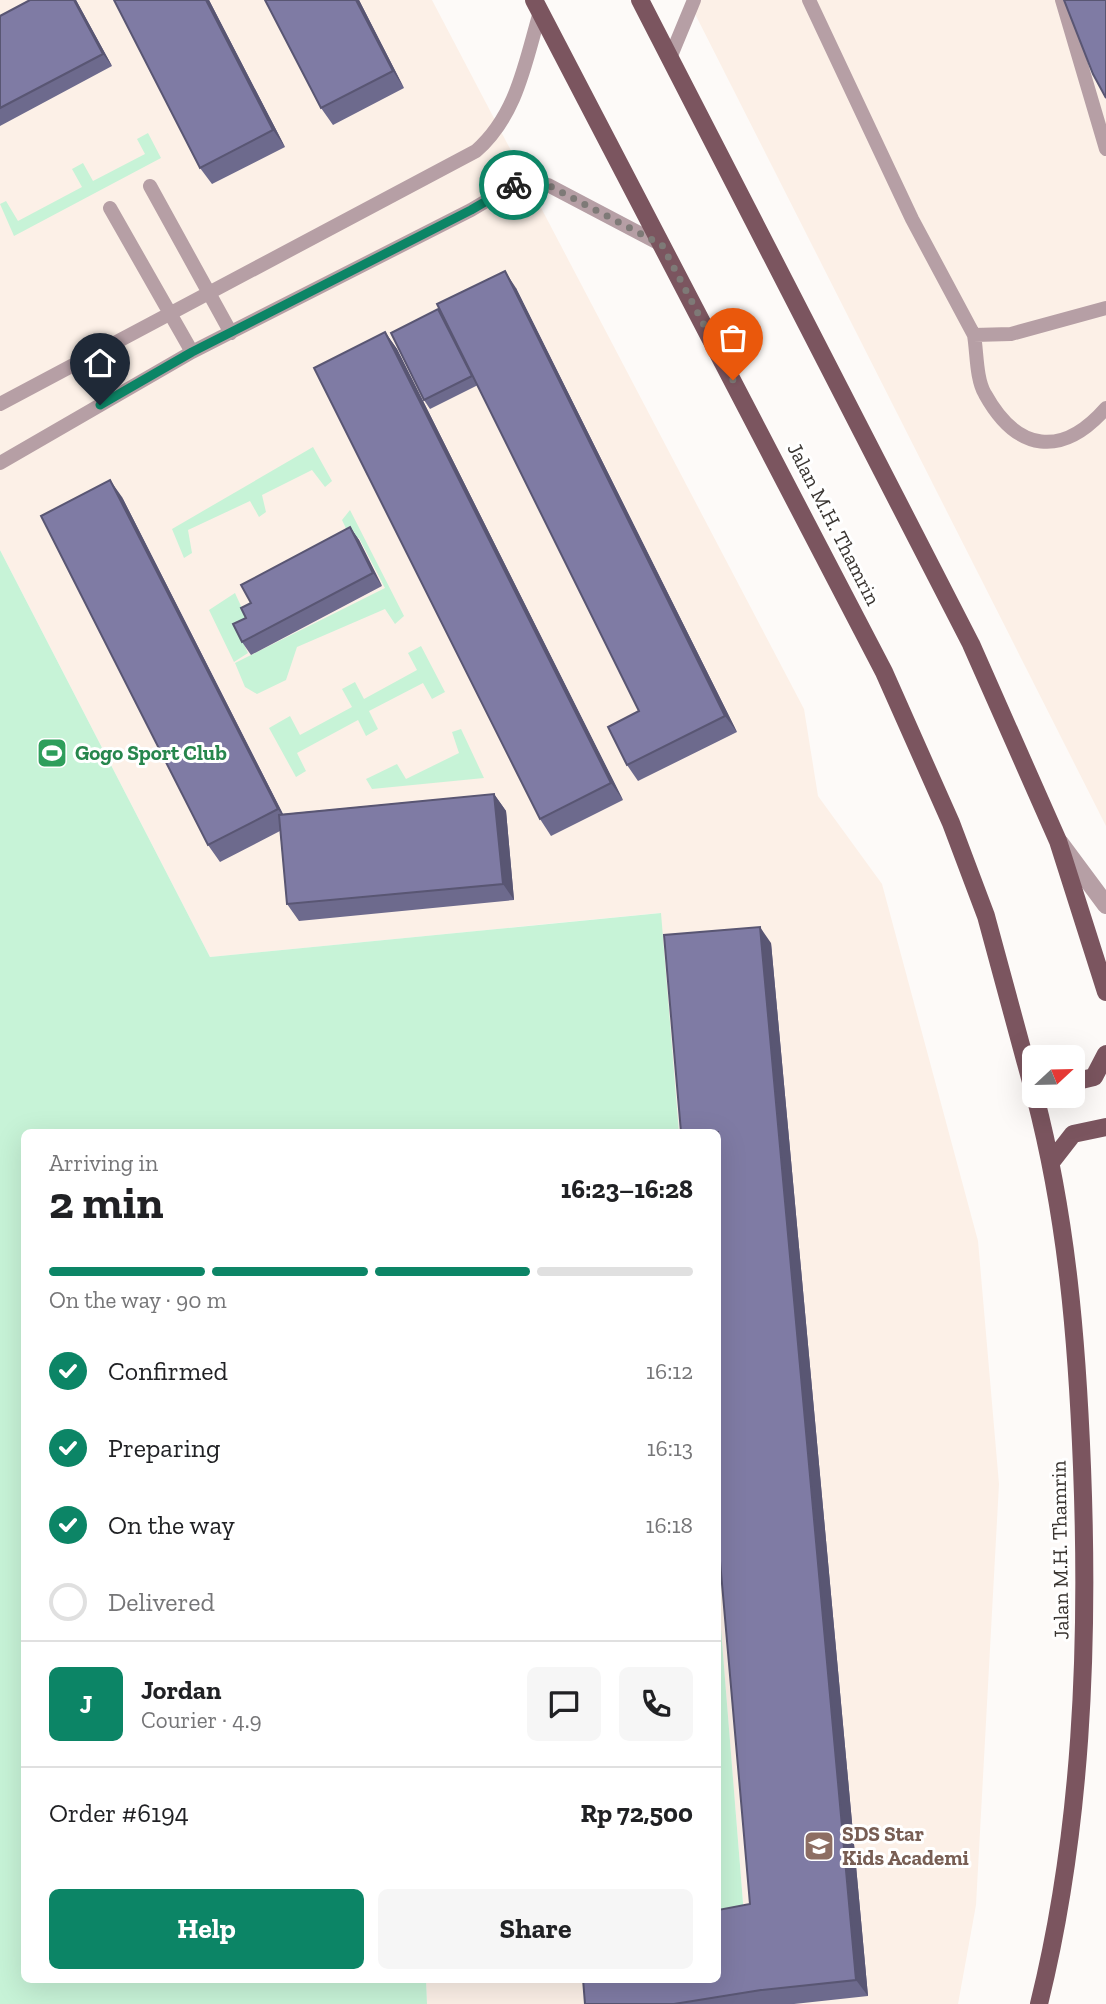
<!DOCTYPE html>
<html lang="en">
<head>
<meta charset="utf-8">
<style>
	body { margin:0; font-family:"Zilla Slab",serif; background:#f6f6f6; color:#202124; height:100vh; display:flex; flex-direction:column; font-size:26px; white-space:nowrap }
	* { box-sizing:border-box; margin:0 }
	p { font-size:23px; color:#757577 }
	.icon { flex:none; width:38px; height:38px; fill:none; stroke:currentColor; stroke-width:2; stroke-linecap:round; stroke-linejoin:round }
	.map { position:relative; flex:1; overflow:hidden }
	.side { position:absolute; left:21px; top:1129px; width:700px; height:854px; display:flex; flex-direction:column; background:#fff; border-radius:10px; box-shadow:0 7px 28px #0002 }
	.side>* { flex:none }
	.needle { width:46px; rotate:68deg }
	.tools { position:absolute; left:1022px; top:1045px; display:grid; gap:14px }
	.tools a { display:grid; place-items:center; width:63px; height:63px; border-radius:10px; background:#fff; box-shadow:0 7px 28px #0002; font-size:35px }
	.pin { position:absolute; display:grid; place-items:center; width:60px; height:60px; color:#fff; margin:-72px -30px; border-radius:50% 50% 50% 0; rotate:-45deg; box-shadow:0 0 7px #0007 }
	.pin .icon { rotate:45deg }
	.courier { position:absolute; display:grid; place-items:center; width:70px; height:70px; margin:-35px; border:5px solid #0c8566; border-radius:50%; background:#fff; color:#222; box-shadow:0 2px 9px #0007 }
	.overview em { font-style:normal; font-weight:800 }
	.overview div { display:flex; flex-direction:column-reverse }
	.overview { display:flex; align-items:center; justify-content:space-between; height:119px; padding:0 28px }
	h1 { font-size:46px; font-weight:800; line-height:52px }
	.bar { display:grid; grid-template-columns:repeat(4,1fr); gap:10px 7px; align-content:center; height:84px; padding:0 28px }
	.bar i { height:9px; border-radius:5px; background:#e0e0e0 }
	.bar .on { background:#0c8566 }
	.bar p { grid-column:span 4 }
	.line { display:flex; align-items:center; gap:18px; padding:0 28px; border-top:2px solid #e0e0e0 }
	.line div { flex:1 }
	.round { display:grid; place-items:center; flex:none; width:74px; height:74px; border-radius:10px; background:#f6f6f6 }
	ol { padding:0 28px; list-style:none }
	li { display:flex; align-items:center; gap:21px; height:77px }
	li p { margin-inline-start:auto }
	li .icon { padding:7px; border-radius:50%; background:#0c8566; color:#fff; stroke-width:4 }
	li:last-child { color:#757577 }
	li i { width:38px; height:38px; border:4px solid #e0e0e0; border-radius:50% }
	.action { display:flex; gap:14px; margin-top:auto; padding:14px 28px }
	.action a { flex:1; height:80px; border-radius:10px; background:#0c8566; color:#fff; font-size:28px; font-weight:800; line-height:80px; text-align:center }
	.action a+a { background:#f6f6f6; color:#202124 }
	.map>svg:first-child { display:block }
	.built { fill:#fcf0e7 }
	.green { fill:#c7f3d7 }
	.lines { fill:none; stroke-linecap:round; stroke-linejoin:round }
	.lane { stroke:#b69fa5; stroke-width:14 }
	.street { stroke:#b69fa5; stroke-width:18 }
	.primary { stroke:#7b555f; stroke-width:18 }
	.wall { fill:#6d6a8d }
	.shaded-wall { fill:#595673 }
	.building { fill:#7f7ba4; stroke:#595673; stroke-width:2 }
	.done { stroke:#7e7a77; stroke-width:7; stroke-dasharray:0 12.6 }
	.route { stroke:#0c8566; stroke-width:9 }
	.labels { text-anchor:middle; stroke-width:6; stroke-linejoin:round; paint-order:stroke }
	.street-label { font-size:21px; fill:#3a3531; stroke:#fff }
	.leisure-label { font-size:21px; font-weight:bold; fill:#27864d; stroke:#fff; text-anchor:start }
	.education-label { font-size:21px; font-weight:bold; fill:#785e54; stroke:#fff; text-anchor:start }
</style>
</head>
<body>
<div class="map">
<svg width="1106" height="2004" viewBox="0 0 1106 2004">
	<rect width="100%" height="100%" fill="#fdfaf8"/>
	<path class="built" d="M0 0H432L804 709 818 796 882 884 978 1241 999 1484 976 1905 958 2004H427L426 1979H718L744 1915 718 1592V1132H679L660 913 210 957 0 550Z
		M688 0H1106V826Z"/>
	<path class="green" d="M148 133 161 158 14 236 0 204 6 201 18 221 82 187 72 169 83 163 93 181 145 154 137 139Z
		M313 447 332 481 325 487 312 470 262 495 266 512 259 517 250 501 188 530 192 553 184 558 172 529Z
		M350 510 404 616 395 624 385 609 297 647 286 680 257 694 245 687 235 663 385 588 359 538 352 541 342 520Z
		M0 550 210 957 661 913 679 1132H24V1979H426L427 2004H0Z
		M235 593 252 630 240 636 248 653 234 662 209 610Z
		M421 646 445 692 432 699 423 683 369 711 378 729 366 736 358 720 297 753 306 771 296 777 269 728 290 716 300 735 352 707 342 689 355 682 364 699 417 670 408 653Z
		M461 729 484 778 372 789 366 779 397 764 406 779 459 753 452 732Z
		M718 1592 744 1915 718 1918Z"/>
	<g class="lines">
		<path class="lane" d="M809 0 912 219 974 335 1011 334 1106 308
			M1062 0 1106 149
			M670 58 694 0
			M150 186 231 333
			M110 208 192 352
			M974 335C977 352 976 379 985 394 1017 452 1062 458 1106 408
			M0 404 476 151C517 115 525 63 540 12
			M0 463 192 352 471 210 513 185H548L662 245"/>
		<path class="street" d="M1060 843 1106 905"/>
		<path class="primary" d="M534 0 884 672 951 823 986 916 1034 1093
			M640 0 971 644 1058 841 1106 992
			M1073 1082 1094 1077 1106 1054
			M1035 1096C1067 1219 1077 1340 1082 1467 1089 1646 1082 1830 1039 2004
			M1052 1161 1073 1134 1106 1127"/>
	</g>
	<path class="wall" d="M30 0H76L112 66 0 126V16Z
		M209 0 285 147 212 184 200 168Z
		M265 0H359L404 88 333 125 321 108Z
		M516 288 737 732 638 781 627 765 639 711 478 385 430 409 424 400 444 318Z
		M385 332 397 349 623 800 551 836 540 819Z
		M122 497 283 814 494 794 506 811 514 900 299 921 287 904 280 831 220 862 208 845Z
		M350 527 359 540 382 586 251 655 242 642 246 618 251 603Z
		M771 943 868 1996 794 2004H585L750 1904Z"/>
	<path class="shaded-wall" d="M74 0H76L112 66 103 54Z
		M206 0H209L285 147 273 130Z
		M356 0H359L404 88 393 71Z
		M505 271 516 288 737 732 725 716Z
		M438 309 444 318 478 385 472 376Z
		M385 332 397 349 623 800 611 783Z
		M110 480 122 497 289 826 278 809Z
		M350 527 359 540 382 586 373 573Z
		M494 794 506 811 514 900 503 884Z
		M760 927 771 943 868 1996 856 1980Z"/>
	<path class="building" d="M30 0H74L103 54 0 108V16Z
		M114 0H206L273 130 200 168Z
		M265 0H356L393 71 321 108Z
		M1064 0H1106V98L1093 74Z
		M505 271 725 716 627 765 608 727 639 711 437 304Z
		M438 309 472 376 424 400 391 333Z
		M385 332 611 783 540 819 314 368Z
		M110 480 278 809 208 845 41 516Z
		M350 527 373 573 242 642 233 624 246 618 241 608 251 603 241 585Z
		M494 794 503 884 287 904 279 815Z
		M760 927 856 1980 761 1990 674 2004H585L583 1979H718V1910L750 1904 718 1538V1132H681L664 935Z"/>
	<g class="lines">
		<path class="done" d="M514 185H548L662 245 733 380"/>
		<path class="route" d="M100 405 192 352 471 210 514 185"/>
	</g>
	<defs>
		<g id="stadium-square" transform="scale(1.575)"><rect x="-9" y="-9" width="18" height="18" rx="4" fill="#2e9e5b" stroke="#fff"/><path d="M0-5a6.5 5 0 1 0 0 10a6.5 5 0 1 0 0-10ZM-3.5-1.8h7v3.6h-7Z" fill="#fff"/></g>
		<g id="school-square" transform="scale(1.575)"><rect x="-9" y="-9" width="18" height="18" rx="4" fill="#8d6e63" stroke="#fff"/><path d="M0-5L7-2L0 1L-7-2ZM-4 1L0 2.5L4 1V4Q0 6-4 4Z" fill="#fff"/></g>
	</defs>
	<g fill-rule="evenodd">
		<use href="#stadium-square" x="52" y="753"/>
		<use href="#school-square" x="819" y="1846"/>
	</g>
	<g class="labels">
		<g class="street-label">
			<text transform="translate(834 524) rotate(63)" y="7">Jalan M.H. Thamrin</text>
			<text transform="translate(1060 1550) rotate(-91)" y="7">Jalan M.H. Thamrin</text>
		</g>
		<g class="leisure-label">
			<text x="75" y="760">Gogo Sport Club</text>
		</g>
		<g class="education-label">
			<text x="842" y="1841">SDS Star<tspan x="842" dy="24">Kids Academi</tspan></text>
		</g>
	</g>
</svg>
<div class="tools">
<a><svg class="needle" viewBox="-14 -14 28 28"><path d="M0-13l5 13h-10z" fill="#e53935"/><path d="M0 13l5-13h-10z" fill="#757577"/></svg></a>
</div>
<div class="pin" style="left:733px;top:380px;background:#ea580c"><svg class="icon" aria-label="bag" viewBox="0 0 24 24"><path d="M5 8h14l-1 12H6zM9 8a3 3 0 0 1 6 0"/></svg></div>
<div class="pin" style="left:100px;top:405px;background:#1f2937"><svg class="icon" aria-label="home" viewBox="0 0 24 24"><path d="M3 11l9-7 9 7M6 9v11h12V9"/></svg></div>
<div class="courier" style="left:514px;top:185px"><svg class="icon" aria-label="bike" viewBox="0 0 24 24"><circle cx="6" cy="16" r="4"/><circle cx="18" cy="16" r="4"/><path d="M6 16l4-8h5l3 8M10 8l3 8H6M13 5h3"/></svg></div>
<section class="side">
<div class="overview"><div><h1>2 min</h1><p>Arriving in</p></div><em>16:23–16:28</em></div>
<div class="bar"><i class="on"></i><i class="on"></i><i class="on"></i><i></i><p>On the way · 90 m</p></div>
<ol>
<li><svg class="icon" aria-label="check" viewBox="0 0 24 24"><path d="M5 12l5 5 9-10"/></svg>Confirmed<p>16:12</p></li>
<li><svg class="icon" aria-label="check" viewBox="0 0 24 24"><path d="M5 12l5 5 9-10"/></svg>Preparing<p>16:13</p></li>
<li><svg class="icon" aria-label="check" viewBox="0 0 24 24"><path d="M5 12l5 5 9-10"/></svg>On the way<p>16:18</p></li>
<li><i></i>Delivered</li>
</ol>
<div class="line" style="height:126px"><b class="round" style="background:#0c8566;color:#fff">J</b><div><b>Jordan</b><p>Courier · 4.9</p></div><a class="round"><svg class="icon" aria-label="chat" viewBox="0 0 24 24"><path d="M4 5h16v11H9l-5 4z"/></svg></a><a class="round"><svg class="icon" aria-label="phone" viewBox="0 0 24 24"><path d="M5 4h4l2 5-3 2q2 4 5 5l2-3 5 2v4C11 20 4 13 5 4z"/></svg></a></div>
<div class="line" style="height:91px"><div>Order #6194</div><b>Rp 72,500</b></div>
<div class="action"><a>Help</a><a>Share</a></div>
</section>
</div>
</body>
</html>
